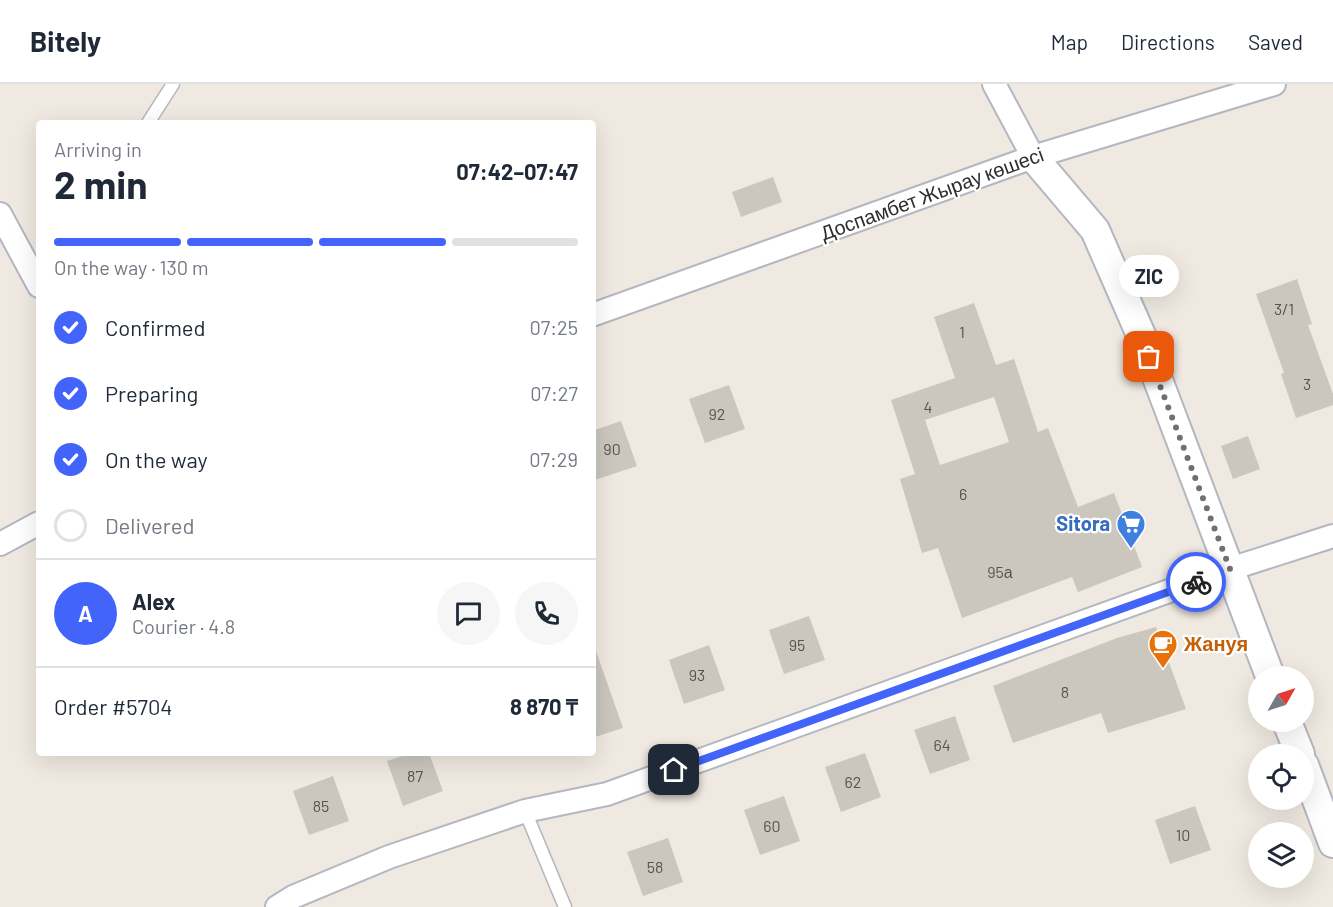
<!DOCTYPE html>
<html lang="en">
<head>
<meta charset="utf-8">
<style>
	body { margin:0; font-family:Barlow,sans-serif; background:#f6f6f7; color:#1f2937; height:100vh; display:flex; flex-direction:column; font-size:22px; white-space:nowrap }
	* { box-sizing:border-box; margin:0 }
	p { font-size:20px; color:#747a83 }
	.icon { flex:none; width:33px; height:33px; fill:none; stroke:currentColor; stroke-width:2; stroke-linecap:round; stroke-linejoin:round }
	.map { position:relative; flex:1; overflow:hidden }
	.panel { position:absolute; left:36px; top:36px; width:560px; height:636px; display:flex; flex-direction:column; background:#fff; border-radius:6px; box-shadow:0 6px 24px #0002 }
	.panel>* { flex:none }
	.needle { width:39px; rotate:51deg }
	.fabs { position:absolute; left:1248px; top:582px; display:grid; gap:12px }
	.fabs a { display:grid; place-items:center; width:66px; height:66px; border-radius:50%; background:#fff; box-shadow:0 6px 24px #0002; font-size:30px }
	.pin { position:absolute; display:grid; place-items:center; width:51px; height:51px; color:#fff; margin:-26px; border-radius:12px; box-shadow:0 3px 9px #0006 }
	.courier { position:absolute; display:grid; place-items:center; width:60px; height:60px; margin:-30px; border:4px solid #4264fb; border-radius:50%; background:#fff; color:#222; box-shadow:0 2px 8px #0007 }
	.bubble { position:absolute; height:42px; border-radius:21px; background:#fff; box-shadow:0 6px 24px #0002; font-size:20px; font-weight:700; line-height:42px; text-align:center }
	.headline em { font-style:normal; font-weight:700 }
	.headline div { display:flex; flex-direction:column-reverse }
	.headline { display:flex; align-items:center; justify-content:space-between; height:102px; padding:0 18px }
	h1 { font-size:39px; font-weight:700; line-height:45px }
	.bar { display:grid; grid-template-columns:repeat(4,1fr); gap:9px 6px; align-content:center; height:72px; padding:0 18px }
	.bar i { height:8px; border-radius:4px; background:#e0e1e3 }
	.bar .selected { background:#4264fb }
	.bar p { grid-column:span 4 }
	.line { display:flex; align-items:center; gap:15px; padding:0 18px; border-top:2px solid #e0e1e3 }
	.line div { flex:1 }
	.round { display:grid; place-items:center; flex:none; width:63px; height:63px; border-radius:32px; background:#f6f6f7 }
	ol { padding:0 18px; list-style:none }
	li { display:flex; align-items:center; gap:18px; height:66px }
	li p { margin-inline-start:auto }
	li .icon { padding:6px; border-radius:50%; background:#4264fb; color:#fff; stroke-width:4 }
	li:last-child { color:#747a83 }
	li i { width:33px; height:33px; border:3px solid #e0e1e3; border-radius:50% }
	header { display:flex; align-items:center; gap:36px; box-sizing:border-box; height:84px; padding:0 30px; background:#fff; border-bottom:2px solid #e0e1e3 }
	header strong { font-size:28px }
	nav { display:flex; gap:33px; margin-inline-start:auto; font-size:21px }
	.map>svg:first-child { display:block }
	.building { fill:#cbc7bf; fill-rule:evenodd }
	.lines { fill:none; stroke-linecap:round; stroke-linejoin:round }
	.service-casing { stroke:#b4b7c1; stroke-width:15 }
	.minor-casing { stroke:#b4b7c1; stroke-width:26 }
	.tertiary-casing { stroke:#b4b7c1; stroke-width:32 }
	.service { stroke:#fff; stroke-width:12 }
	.minor { stroke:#fff; stroke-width:22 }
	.tertiary { stroke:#fff; stroke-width:28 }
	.done { stroke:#726f6d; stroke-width:6; stroke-dasharray:0 10.8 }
	.route { stroke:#4264fb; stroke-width:8 }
	.labels { text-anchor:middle; stroke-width:4.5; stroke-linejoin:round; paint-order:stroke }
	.number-label { font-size:16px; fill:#555452 }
	.street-label { font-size:20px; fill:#2e2e2e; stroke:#fff }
	.shop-label { font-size:20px; font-weight:bold; fill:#366cbe; stroke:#fff; text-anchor:end }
	.food-label { font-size:20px; font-weight:bold; fill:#c56008; stroke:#fff; text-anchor:start }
</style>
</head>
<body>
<header>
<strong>Bitely</strong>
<nav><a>Map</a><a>Directions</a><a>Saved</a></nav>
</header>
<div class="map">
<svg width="1333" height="823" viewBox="0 0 1333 823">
	<rect width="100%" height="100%" fill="#efe9e1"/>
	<path class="building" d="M773 93 782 118 741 133 732 108Z
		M1297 195 1312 240 1308 241 1333 310V321L1296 334 1281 290 1284 289 1256 210Z
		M974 219 996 281 1014 275 1038 348 1048 344 1078 423 1114 409 1142 483 1078 508 1072 493 962 534 938 464 922 469 900 395 915 390 891 316 955 294 934 233ZM994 313 1009 358 940 381 925 336Z
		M729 301 745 345 705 359 689 315Z
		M621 337 637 382 592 397V347Z
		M1248 352 1260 385 1233 395 1221 362Z
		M809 532 825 576 784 590 769 546Z
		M1156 543 1186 625 1108 649 1101 629 1013 659 993 602 1117 554Z
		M709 561 725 606 684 620 669 576Z
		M592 567H596L623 644 592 654Z
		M955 632 970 676 930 690 914 646Z
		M411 669H429L443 707 403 722 387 677Z
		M865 669 881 713 841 728 825 683Z
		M333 692 349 737 309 751 293 707Z
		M784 712 800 757 760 771 744 726Z
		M1195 722 1211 766 1170 780 1155 736Z
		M668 754 683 798 643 812 627 768Z"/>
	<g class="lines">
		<g class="service-casing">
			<path id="service" d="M148 39 173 0
				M525 727 565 823"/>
		</g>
		<g class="minor-casing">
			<path id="minor" d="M994 0 1033 73
				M0 130 39 202
				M592 231 1033 73 1274 0
				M0 460 39 439
				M277 823 293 813 389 773 525 727 607 710 1230 485 1333 452"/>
		</g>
		<g class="tertiary-casing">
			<path id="tertiary" d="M1033 73 1095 146 1141 251 1270 592
				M1287 638 1300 670
				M1304 681 1333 759"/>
		</g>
		<use href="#service" class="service"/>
		<use href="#minor" class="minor"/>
		<use href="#tertiary" class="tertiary"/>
	</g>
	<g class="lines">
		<path class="done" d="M1149 273 1230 485 1196 498"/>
		<path class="route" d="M674 686 1196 498"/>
	</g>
	<defs>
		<g id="supermarket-pin" transform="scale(1.5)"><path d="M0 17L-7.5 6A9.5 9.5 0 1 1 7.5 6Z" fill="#3f7fe0" stroke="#fff"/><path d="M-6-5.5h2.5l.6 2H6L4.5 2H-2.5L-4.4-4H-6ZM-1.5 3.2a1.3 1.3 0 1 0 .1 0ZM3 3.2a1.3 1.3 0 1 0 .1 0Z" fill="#fff"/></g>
		<g id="cafe-pin" transform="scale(1.5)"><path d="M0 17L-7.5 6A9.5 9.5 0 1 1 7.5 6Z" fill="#e8710a" stroke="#fff"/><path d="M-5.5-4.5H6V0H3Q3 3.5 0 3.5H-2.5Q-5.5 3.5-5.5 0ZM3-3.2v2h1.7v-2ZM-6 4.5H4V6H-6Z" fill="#fff"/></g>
	</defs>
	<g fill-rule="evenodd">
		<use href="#supermarket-pin" x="1131" y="440"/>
		<use href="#cafe-pin" x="1163" y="560"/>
	</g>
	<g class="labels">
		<g class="number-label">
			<text x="1284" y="231">3/1</text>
			<text x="962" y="254">1</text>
			<text x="1307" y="306">3</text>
			<text x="928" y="329">4</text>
			<text x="717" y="336">92</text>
			<text x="612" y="371">90</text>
			<text x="963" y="416">6</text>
			<text x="1000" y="494">95а</text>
			<text x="797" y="567">95</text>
			<text x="697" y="597">93</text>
			<text x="1065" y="614">8</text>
			<text x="942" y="667">64</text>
			<text x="415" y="698">87</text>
			<text x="853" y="704">62</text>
			<text x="321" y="728">85</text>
			<text x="772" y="748">60</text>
			<text x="1183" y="757">10</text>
			<text x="655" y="789">58</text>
		</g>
		<g class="street-label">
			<text transform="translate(932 110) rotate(-20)" y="7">Доспамбет Жырау көшесі</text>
		</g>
		<g class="shop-label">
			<text x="1110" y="447">Sitora</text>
		</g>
		<g class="food-label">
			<text x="1184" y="567">Жануя</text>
		</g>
	</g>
</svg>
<div class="fabs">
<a><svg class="needle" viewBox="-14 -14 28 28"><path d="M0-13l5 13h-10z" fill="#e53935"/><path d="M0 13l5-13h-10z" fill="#747a83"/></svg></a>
<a><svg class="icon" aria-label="locate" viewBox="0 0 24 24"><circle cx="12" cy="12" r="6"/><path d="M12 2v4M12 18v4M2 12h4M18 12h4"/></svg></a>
<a><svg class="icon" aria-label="layers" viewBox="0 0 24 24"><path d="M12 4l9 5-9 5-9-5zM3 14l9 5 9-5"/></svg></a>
</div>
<div class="pin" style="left:1149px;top:273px;background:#ea580c"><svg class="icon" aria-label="bag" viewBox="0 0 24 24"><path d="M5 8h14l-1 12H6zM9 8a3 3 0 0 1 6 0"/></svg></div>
<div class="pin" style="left:674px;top:686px;background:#1f2937"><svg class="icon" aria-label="home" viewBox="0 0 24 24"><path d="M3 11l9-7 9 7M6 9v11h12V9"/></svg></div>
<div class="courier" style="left:1196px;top:498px"><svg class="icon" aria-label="bike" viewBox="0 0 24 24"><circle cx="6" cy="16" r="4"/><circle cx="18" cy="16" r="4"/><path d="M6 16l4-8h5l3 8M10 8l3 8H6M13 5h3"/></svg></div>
<div class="bubble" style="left:1119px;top:171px;width:60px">ZIC</div>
<section class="panel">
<div class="headline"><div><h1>2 min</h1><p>Arriving in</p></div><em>07:42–07:47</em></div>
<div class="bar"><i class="selected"></i><i class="selected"></i><i class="selected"></i><i></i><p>On the way · 130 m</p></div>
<ol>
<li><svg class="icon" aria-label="check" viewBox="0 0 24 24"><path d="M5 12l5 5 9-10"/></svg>Confirmed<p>07:25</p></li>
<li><svg class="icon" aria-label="check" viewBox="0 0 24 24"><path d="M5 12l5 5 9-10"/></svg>Preparing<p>07:27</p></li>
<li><svg class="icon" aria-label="check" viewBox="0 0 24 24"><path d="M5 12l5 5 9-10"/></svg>On the way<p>07:29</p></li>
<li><i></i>Delivered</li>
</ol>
<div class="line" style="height:108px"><b class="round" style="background:#4264fb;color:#fff">A</b><div><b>Alex</b><p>Courier · 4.8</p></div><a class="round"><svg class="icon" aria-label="chat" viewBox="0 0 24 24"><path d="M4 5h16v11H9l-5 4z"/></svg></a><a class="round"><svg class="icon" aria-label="phone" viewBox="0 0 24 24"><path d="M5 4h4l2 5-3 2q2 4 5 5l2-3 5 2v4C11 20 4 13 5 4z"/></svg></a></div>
<div class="line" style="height:78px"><div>Order #5704</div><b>8 870 ₸</b></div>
</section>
</div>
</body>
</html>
